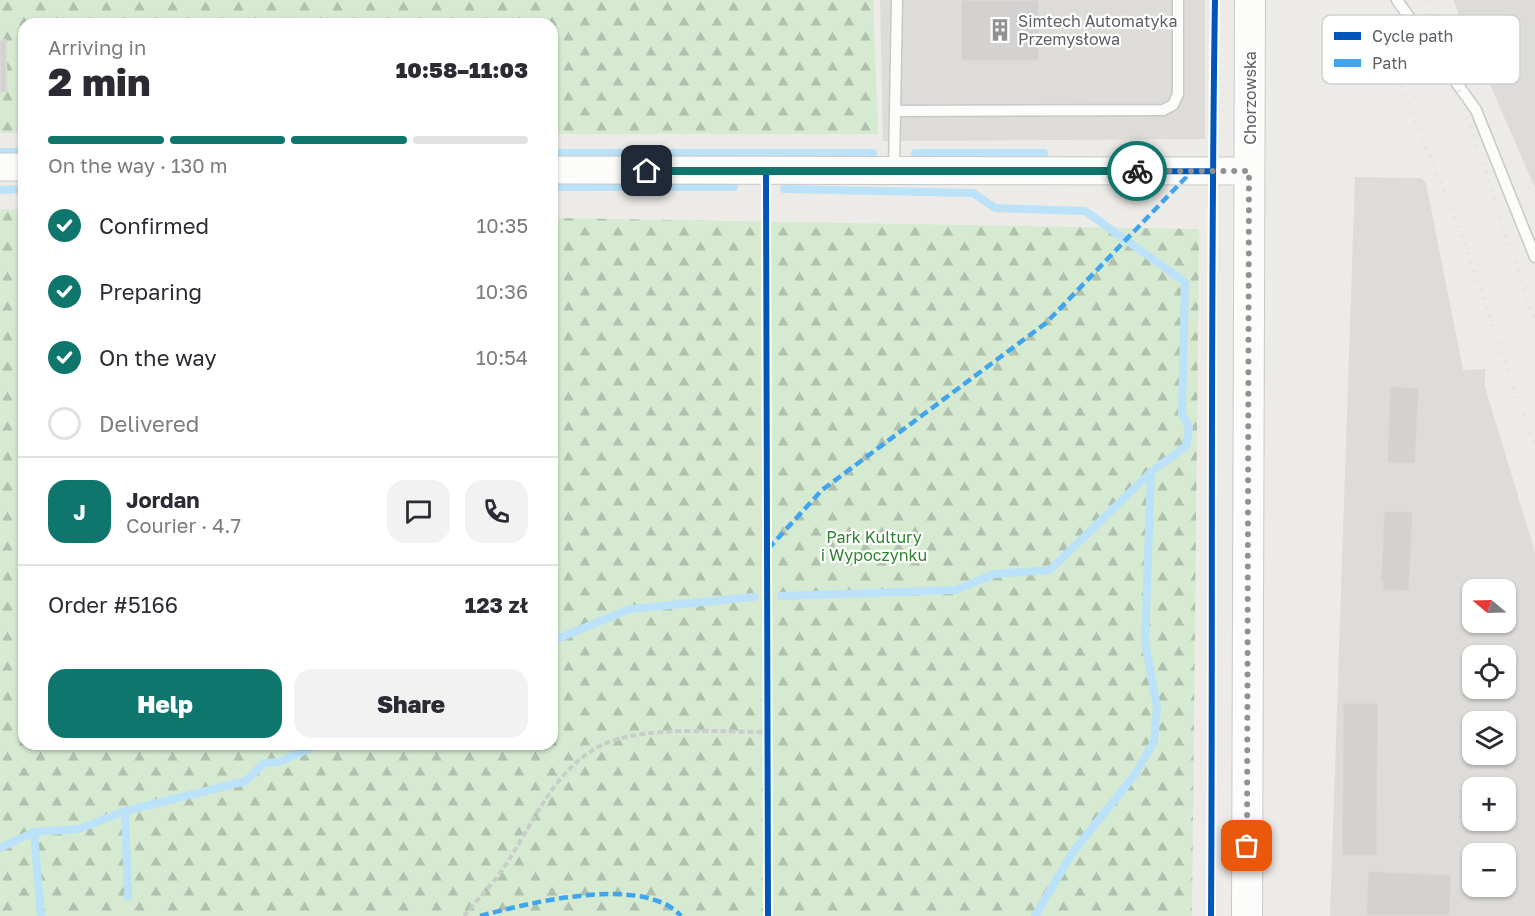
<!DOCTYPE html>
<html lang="en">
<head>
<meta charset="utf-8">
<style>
	body { margin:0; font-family:"Golos Text",sans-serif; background:#f2f2f3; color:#2b2b33; height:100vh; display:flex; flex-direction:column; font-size:22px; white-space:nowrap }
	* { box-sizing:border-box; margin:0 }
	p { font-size:20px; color:#7c7c81 }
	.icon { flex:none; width:33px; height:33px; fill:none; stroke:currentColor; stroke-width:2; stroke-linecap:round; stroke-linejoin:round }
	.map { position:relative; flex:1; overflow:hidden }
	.sheet { position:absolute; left:18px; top:18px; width:540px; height:732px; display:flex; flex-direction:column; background:#fff; border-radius:18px; box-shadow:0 2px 4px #0004 }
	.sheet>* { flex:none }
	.needle { width:39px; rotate:289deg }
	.fabs { position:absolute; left:1462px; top:579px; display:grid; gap:12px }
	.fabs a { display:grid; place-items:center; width:54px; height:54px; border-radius:12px; background:#fff; box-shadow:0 2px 4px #0004; font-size:30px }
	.pin { position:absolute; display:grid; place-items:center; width:51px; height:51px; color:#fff; margin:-26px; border-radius:12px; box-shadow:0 3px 9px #0006 }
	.courier { position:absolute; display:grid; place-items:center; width:60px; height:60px; margin:-30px; border:4px solid #0f766e; border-radius:50%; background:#fff; color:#222; box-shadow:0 2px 8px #0007 }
	.summary em { font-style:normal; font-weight:800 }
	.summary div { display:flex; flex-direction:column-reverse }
	.summary { display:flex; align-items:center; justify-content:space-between; height:102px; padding:0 30px }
	h1 { font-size:39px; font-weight:800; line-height:45px }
	.bar { display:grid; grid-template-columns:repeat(4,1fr); gap:9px 6px; align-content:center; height:72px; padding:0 30px }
	.bar i { height:8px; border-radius:4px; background:#e1e1e2 }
	.bar .active { background:#0f766e }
	.bar p { grid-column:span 4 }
	.line { display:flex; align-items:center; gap:15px; padding:0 30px; border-top:2px solid #e1e1e2 }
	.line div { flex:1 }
	.round { display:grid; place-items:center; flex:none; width:63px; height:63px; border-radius:18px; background:#f2f2f3 }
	ol { padding:0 30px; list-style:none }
	li { display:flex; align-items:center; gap:18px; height:66px }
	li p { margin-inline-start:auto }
	li .icon { padding:6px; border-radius:50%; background:#0f766e; color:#fff; stroke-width:4 }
	li:last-child { color:#7c7c81 }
	li i { width:33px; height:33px; border:3px solid #e1e1e2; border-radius:50% }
	.primary-button { display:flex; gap:12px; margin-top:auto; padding:12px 30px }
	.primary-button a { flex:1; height:69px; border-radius:18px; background:#0f766e; color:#fff; font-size:24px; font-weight:800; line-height:69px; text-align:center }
	.primary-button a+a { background:#f2f2f3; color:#2b2b33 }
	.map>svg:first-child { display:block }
	.industrial { fill:#dedcd8; fill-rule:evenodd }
	.forest { fill:url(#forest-firs) }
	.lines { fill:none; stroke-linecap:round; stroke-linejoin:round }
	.stream { stroke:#bbe2f8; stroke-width:8 }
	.building { fill:#d4d2d0; stroke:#dcdad6; stroke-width:1.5 }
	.service-casing { stroke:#c8c8c8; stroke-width:13 }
	.tertiary-casing { stroke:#c8c8c8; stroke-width:29 }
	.secondary-casing { stroke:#c9c9c9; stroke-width:32 }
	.path { stroke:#c9ceca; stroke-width:4; stroke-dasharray:6 3; stroke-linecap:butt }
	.service { stroke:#fcfcfb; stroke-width:10 }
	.tertiary { stroke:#fcfcfb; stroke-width:27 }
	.secondary { stroke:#fcfcfb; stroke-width:30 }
	.rail { stroke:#e3e3e3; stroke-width:4.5; stroke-dasharray:1.5 8; stroke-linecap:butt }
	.quiet { stroke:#40a5ee; stroke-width:4.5; stroke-dasharray:9 4.5; stroke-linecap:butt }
	.cycleway-casing { stroke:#fff; stroke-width:10 }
	.cycleway { stroke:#0057b8; stroke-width:6 }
	.done { stroke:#8f9193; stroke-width:6; stroke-dasharray:0 10.8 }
	.route { stroke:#0f766e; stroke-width:8 }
	.labels { text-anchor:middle; stroke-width:4.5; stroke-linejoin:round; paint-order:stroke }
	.poi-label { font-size:16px; fill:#5c6166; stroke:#fff; text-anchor:start }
	.street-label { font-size:16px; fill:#5c6166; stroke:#fff }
	.park-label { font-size:16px; fill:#30832e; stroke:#fff }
	.key { fill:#fff; stroke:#ced0d1; stroke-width:1.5 }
	.key-label { font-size:16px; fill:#5c6166 }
</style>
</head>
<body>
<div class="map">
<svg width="1535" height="916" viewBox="0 0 1535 916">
	<defs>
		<pattern id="forest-firs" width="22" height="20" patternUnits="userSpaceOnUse" patternTransform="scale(1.5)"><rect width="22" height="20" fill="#d5ead1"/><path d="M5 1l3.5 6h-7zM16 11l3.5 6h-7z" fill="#b0c1ad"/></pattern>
	</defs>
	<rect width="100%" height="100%" fill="#edebe7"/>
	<path class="industrial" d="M880 0H1205V139L883 141Z
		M1453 0H1535V188Z
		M1355 177 1421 178 1426 183 1463 370 1485 369V387L1535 552V916H1330ZM1473 590H1506V622H1473ZM1473 656H1506V688H1473ZM1473 722H1506V754H1473ZM1473 788H1506V820H1473ZM1473 854H1506V886H1473Z"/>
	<path class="forest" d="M0 0H873L878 134H552V24H24V133H0Z
		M0 209 24 210V744H552V218L1199 229 1192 916H0Z"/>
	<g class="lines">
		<path class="stream" d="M0 152H24
			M552 153H873
			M915 153H1044
			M552 187H734
			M0 190 24 189
			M781 596 956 590 994 574 1050 570 1151 472 1186 446 1189 427 1182 414 1185 282 1085 211 995 208 973 193 784 189
			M552 641 630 609 754 597
			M125 811 128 897
			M34 832 41 916
			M0 848 34 832 79 829 125 811 246 781 264 763 279 762 320 744
			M1035 916 1073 852 1133 777 1154 742 1157 707 1145 642 1151 472"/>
	</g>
	<path class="building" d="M961 0H1039V61H961Z
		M0 40H6L7 92H0Z
		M1390 386 1419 388 1415 464 1387 463Z
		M1384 511 1413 512 1409 591 1383 590V582H1381Z
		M1343 703H1378L1377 856H1342Z
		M1368 871 1451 875 1450 916H1366Z"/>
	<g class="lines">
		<g class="service-casing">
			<path id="service" d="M1397 0 1476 110 1535 257
				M895 111 1163 110 1173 105 1178 94V0
				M894 169 897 0"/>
		</g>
		<g class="tertiary-casing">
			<path id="tertiary" d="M0 167H24
				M552 170 1249 171"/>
		</g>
		<g class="secondary-casing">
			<path id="secondary" d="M1247 916 1250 0"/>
		</g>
		<path class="path" d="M464 916C477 900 493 884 505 866 533 824 557 762 609 742 650 726 722 732 768 732"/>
		<use href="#service" class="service"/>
		<use href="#tertiary" class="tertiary"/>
		<use href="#secondary" class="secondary"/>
		<path class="rail" d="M1429 0 1535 323
			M1401 85 1464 241 1535 448"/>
		<path class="quiet" d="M768 549 822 490 1046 323 1192 171
			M480 916C528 903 644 874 681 916"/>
		<g class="cycleway-casing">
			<path id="cycleway" d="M768 916 766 172 1212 171
				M1211 916C1213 611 1210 305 1215 0"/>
		</g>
		<use href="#cycleway" class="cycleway"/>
	</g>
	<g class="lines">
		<path class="done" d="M1137 171H1249L1247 846"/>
		<path class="route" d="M647 171H1137"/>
	</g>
	<defs>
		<g id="building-bare" transform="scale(1.8)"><path d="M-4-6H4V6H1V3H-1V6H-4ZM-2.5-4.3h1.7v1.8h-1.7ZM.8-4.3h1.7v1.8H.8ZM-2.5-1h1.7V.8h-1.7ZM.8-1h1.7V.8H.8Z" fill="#8f9193" stroke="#fff" stroke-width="2.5" paint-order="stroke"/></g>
	</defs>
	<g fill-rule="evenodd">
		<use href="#building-bare" x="1000" y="30"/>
	</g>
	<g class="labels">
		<g class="poi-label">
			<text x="1018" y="27">Simtech Automatyka<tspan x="1018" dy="18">Przemysłowa</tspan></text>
		</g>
		<g class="street-label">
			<text transform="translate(1250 98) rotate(-90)" y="6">Chorzowska</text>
		</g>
		<g class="park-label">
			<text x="874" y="543">Park Kultury<tspan x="874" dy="18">i Wypoczynku</tspan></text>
		</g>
	</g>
	<rect x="1322" y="15" width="198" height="69" rx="9" class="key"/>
	<rect x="1334" y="32" width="27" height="8" fill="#0057b8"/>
	<rect x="1334" y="59" width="27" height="8" fill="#40a5ee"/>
	<g class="key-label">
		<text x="1372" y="42">Cycle path</text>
		<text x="1372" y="69">Path</text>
	</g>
</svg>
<div class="fabs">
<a><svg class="needle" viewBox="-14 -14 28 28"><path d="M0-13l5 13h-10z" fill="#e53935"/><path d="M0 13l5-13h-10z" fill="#7c7c81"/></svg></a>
<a><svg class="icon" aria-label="locate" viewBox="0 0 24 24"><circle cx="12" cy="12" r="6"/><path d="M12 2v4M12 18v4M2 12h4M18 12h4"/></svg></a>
<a><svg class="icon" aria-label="layers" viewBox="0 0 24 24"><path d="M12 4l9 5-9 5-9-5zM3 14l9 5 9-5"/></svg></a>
<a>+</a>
<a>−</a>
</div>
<div class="pin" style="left:1247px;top:846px;background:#ea580c"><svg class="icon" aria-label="bag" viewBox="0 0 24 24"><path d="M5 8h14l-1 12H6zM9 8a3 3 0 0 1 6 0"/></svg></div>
<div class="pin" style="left:647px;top:171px;background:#1f2937"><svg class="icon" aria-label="home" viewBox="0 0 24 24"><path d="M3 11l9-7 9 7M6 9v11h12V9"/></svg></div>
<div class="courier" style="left:1137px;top:171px"><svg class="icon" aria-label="bike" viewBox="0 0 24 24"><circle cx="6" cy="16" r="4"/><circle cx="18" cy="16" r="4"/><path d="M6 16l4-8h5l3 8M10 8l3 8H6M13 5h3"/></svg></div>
<section class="sheet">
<div class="summary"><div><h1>2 min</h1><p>Arriving in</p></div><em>10:58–11:03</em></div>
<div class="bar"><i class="active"></i><i class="active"></i><i class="active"></i><i></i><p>On the way · 130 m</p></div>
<ol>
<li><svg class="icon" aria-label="check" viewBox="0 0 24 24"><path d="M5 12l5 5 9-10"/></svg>Confirmed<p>10:35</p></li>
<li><svg class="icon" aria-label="check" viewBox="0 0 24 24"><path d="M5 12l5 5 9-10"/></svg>Preparing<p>10:36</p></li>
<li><svg class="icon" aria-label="check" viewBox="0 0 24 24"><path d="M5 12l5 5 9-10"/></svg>On the way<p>10:54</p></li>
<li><i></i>Delivered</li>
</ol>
<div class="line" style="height:108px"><b class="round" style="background:#0f766e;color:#fff">J</b><div><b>Jordan</b><p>Courier · 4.7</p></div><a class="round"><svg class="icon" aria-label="chat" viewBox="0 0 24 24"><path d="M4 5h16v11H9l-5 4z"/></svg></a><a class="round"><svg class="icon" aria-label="phone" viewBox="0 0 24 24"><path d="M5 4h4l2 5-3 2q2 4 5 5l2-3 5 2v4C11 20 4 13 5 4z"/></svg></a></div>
<div class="line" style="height:78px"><div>Order #5166</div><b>123 zł</b></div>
<div class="primary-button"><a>Help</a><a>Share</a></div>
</section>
</div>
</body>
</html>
